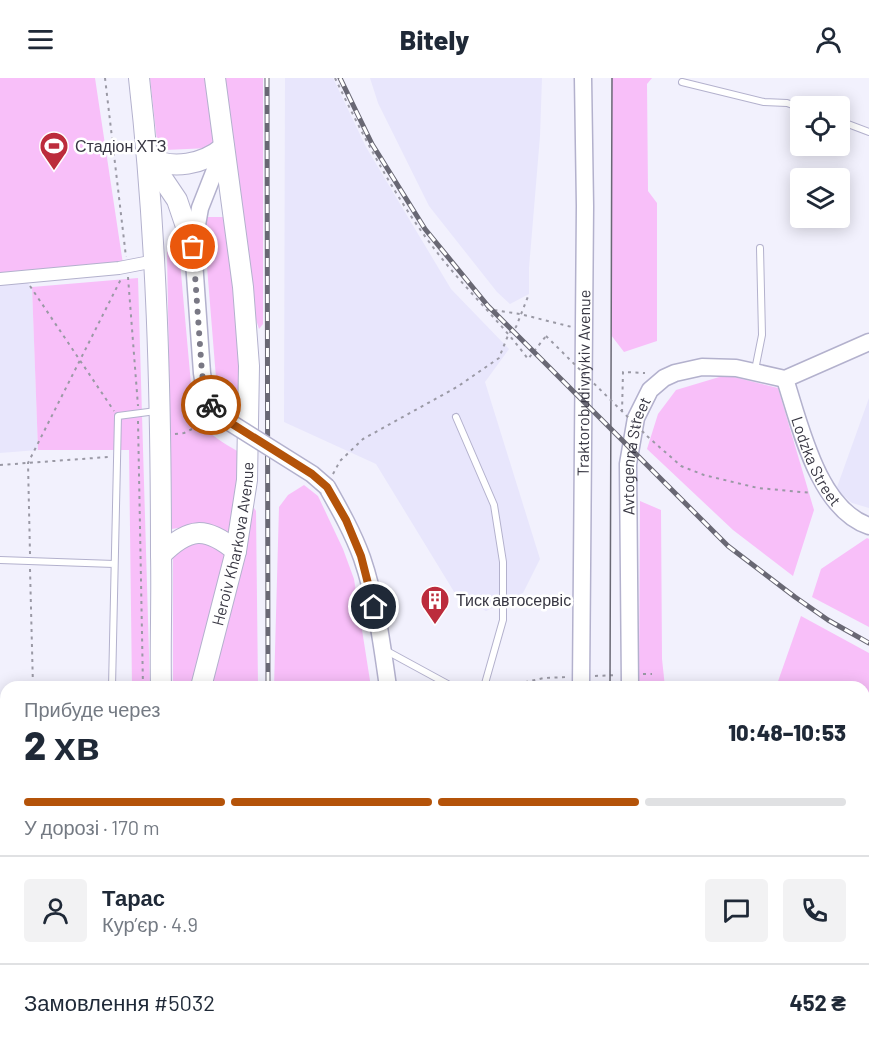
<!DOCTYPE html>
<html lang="uk">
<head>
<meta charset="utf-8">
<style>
	body { margin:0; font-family:Barlow,sans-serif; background:#f2f2f3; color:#1f2937; height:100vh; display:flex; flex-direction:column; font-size:22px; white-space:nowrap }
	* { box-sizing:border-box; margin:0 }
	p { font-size:20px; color:#747a83 }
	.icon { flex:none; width:33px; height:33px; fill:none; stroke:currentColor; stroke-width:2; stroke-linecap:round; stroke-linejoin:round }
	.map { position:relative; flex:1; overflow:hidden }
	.drawer { position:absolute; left:0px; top:603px; width:870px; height:374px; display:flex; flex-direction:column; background:#fff; border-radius:18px 18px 0 0; box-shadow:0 3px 15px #0003 }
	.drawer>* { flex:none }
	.controls { position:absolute; left:790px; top:18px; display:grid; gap:12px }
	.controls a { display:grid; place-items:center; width:60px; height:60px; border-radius:6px; background:#fff; box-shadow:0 3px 15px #0003; font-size:30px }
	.pin { position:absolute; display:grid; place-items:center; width:51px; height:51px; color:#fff; margin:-26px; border:3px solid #fff; border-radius:50%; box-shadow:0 2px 6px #0007 }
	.courier { position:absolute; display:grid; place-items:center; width:60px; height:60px; margin:-30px; border:4px solid #b45309; border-radius:50%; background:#fff; color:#222; box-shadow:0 2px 8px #0007 }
	.overview em { font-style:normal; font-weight:800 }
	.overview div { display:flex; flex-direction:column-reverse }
	.overview { display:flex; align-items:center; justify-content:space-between; height:102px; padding:0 24px }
	h1 { font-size:39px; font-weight:800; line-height:45px }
	.bar { display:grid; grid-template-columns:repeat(4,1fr); gap:9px 6px; align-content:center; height:72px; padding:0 24px }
	.bar i { height:8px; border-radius:4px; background:#e0e1e3 }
	.bar .current { background:#b45309 }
	.bar p { grid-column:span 4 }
	.line { display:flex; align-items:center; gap:15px; padding:0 24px; border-top:2px solid #e0e1e3 }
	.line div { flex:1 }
	.round { display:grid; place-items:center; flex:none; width:63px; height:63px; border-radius:6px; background:#f2f2f3 }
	header { display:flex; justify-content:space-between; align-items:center; height:78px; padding:0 24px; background:#fff; font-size:27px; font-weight:800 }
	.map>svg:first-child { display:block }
	.built { fill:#e8e6fc }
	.green { fill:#f8bff9 }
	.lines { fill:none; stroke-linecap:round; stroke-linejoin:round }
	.lane-casing { stroke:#b3b1cd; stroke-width:8 }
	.street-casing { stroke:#b3b1cd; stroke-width:14 }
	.secondary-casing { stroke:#b3b1cd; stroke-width:19 }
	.primary-casing { stroke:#b3b1cd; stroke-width:22 }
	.path { stroke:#9a99a5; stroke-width:2; stroke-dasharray:3 4.5; stroke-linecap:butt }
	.lane { stroke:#fff; stroke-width:6 }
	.street { stroke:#fff; stroke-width:12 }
	.secondary { stroke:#fff; stroke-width:16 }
	.primary { stroke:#fff; stroke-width:20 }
	.tram { stroke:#696874; stroke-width:1.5 }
	.rail-casing { stroke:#696874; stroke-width:5 }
	.rail { stroke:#fff; stroke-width:3; stroke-dasharray:9; stroke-linecap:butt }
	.secondary-bridge-casing { stroke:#b3b1cd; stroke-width:19; stroke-linecap:butt }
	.path-bridge { stroke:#9a99a5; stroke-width:2; stroke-dasharray:3 4.5; stroke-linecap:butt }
	.secondary-bridge { stroke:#fff; stroke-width:16 }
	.done { stroke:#797884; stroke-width:6; stroke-dasharray:0 10.8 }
	.route { stroke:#b45309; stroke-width:8 }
	.labels { text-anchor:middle; stroke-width:5; stroke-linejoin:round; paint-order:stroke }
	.poi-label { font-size:16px; fill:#383743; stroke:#fff; text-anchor:start }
	.street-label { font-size:16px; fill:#383743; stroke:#fff }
</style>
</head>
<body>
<header><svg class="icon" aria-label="menu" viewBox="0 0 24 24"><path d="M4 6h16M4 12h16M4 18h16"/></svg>Bitely<svg class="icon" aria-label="person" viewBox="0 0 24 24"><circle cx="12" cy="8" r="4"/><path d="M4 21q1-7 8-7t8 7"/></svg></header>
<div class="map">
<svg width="869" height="976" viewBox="0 0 869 976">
	<rect width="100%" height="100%" fill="#f2f1fd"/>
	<path class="built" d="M285 0H333L366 69 451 211 509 271 485 304 540 481 523 515 486 533 456 517 376 386 284 344Z
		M370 0H542L540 58 529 190V216L510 226 497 214 429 128 378 25Z
		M24 202 32 209 38 372 0 375V205Z
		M869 320V430L852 425 836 412Z
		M0 909H6V970H163V976H0Z"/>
	<path class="green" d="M0 0H95L123 186 0 201Z
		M150 0H209L217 60 214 66 209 70 165 72 159 69 157 63Z
		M224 0H263V246L259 251 254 235Z
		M612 0H652L647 6 648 113 657 125V263L624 274 611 257Z
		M203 139H231L241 334 225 322 216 300Z
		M172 169 179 173 193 328C203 353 216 361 239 374L240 401 233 458C214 447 193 447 172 451L167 174Z
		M138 200 150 609H132L129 372H38L32 209Z
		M726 297 778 310 814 432 793 498 733 452 647 371 658 336 676 312Z
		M304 407 318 418 343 471 354 501 371 609H274L279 429 288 417Z
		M640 423 661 432 662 581 665 609H639Z
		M254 430 256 433 258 609H208L251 433Z
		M867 460 869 461V549L812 519 821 491Z
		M204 463 222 473 228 480 195 609H173V476L177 469Z
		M801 538 869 575V694L864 695V609H776Z
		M539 970 541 976H482L494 971Z"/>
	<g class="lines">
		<g class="lane-casing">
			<path id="lane" d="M682 4 764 24 787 25 801 30
				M840 43 869 54
				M755 292 762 257 760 170
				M456 339 494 427 503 484V542L484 609
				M0 482 114 486
				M385 572 453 609
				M112 609 118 338 156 333
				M0 737H6
				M218 976V970
				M867 976 869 968"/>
		</g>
		<g class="street-casing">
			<path id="street" d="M0 201 119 190 155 183
				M864 724 869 726
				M649 970 653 976"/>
		</g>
		<g class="secondary-casing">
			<g id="secondary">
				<path id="s1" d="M785 301C800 347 818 431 869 448"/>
				<path d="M218 337 205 314 202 295 193 169 200 130 224 69"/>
				<path d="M327 409C340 432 353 455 362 480 376 521 382 566 388 609"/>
				<path id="s2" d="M581 609 585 128 583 0"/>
				<path id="s3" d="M630 609 628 386 636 340 650 312 664 300 675 295 702 289 736 290 785 301 869 264"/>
				<path d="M445 970V976"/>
			</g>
		</g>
		<g class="primary-casing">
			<g id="primary">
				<path d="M139 0C157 158 161 318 161 477 162 521 160 565 161 609"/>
				<path d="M148 79 177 122 193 169"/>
				<path d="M148 79C172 93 204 86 224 69"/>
				<path d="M161 477C189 449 206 448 236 473"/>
				<path id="s4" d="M201 609 236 473 247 402 249 288 243 209 215 0"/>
				<path d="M170 970 171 976"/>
			</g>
		</g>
		<path class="path" d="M105 0 126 179
			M335 0C364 60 395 120 436 173 465 211 500 243 528 281L546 258
			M128 199 138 328
			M30 208 114 333
			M487 231 520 236 572 249
			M622 334 623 294 645 295
			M138 343 143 609
			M175 356 184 355 208 343
			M647 358 681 388 704 397 758 410 812 415
			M0 387 108 379
			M333 396 340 383 363 361 457 309 499 280 509 255 516 249 529 216
			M30 476 28 385 121 201
			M30 491 33 609
			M643 596H652
			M595 598 616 597
			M503 609 544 600 568 599
			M864 757 869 755
			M0 882 6 885
			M0 907H6
			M142 970V976
			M473 974 474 976
			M85 976V970"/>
		<use href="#lane" class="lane"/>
		<use href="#street" class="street"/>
		<use href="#secondary" class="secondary"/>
		<use href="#primary" class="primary"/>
		<path class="tram" d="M610 609 612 0
			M602 976 603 970"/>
		<g class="rail-casing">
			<path id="rail" d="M267 0 268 609
				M340 0 372 66 425 151 488 228 728 468 795 519 828 542 869 565
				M271 970V976"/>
		</g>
		<use href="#rail" class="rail"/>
		<g class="secondary-bridge-casing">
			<path id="secondary-bridge" d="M218 337 312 396 327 409"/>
		</g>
		<path class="path-bridge" d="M546 258 645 356"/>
		<use href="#secondary-bridge" class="secondary-bridge"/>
	</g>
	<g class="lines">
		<path class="done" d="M193 169 202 295 205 314 211 327"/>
		<path class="route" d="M211 327 218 337 312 396 327 409 346 442 361 478 374 529"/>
	</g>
	<defs>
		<g id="stadium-pin" transform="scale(1.5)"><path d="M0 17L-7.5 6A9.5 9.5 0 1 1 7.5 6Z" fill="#bc2c3c" stroke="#fff"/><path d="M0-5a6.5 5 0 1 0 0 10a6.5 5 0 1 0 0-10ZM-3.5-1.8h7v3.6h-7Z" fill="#fff"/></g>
		<g id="building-pin" transform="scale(1.5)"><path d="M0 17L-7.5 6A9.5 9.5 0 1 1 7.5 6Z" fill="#bc2c3c" stroke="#fff"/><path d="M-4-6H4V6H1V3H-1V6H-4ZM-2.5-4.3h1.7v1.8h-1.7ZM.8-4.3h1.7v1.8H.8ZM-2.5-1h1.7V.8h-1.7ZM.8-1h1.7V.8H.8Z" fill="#fff"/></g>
	</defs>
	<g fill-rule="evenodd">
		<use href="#stadium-pin" x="54" y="68"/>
		<use href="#building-pin" x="435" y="522"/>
	</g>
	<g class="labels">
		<g class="poi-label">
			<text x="75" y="74">Стадіон ХТЗ</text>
			<text x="456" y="528">Тиск автосервіс</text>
		</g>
		<g class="street-label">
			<text dy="6" stroke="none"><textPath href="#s2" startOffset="304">Traktorobudivnykiv Avenue</textPath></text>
			<text dy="6" stroke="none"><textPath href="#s3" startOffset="232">Avtogenna Street</textPath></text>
			<text dy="6" stroke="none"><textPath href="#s1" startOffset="88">Lodzka Street</textPath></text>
			<text dy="6" stroke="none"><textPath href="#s4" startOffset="147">Heroiv Kharkova Avenue</textPath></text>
		</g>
	</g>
</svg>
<div class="controls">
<a><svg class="icon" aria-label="locate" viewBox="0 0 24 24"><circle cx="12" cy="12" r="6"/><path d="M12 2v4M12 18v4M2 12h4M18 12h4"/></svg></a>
<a><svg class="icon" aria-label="layers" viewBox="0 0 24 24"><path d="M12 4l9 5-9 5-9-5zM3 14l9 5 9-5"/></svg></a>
</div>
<div class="pin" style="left:193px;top:169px;background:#ea580c"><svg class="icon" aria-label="bag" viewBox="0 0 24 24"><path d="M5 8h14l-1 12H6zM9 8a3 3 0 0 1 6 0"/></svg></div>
<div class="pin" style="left:374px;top:529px;background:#1f2937"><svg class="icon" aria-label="home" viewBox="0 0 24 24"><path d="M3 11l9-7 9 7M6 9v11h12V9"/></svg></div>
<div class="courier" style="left:211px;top:327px"><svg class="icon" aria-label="bike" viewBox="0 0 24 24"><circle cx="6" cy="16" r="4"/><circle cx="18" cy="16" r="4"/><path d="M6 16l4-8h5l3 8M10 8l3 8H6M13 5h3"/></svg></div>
<section class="drawer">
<div class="overview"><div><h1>2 хв</h1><p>Прибуде через</p></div><em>10:48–10:53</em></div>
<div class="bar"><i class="current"></i><i class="current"></i><i class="current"></i><i></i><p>У дорозі · 170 m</p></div>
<div class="line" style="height:108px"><a class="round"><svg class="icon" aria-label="person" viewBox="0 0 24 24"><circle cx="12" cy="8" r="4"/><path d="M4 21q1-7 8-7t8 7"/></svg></a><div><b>Тарас</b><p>Кур’єр · 4.9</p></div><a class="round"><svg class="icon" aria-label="chat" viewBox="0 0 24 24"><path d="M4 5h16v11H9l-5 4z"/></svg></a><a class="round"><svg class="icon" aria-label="phone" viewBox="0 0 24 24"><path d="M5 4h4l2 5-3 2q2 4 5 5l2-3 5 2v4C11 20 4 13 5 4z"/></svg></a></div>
<div class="line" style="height:78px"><div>Замовлення #5032</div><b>452 ₴</b></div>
</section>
</div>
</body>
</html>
